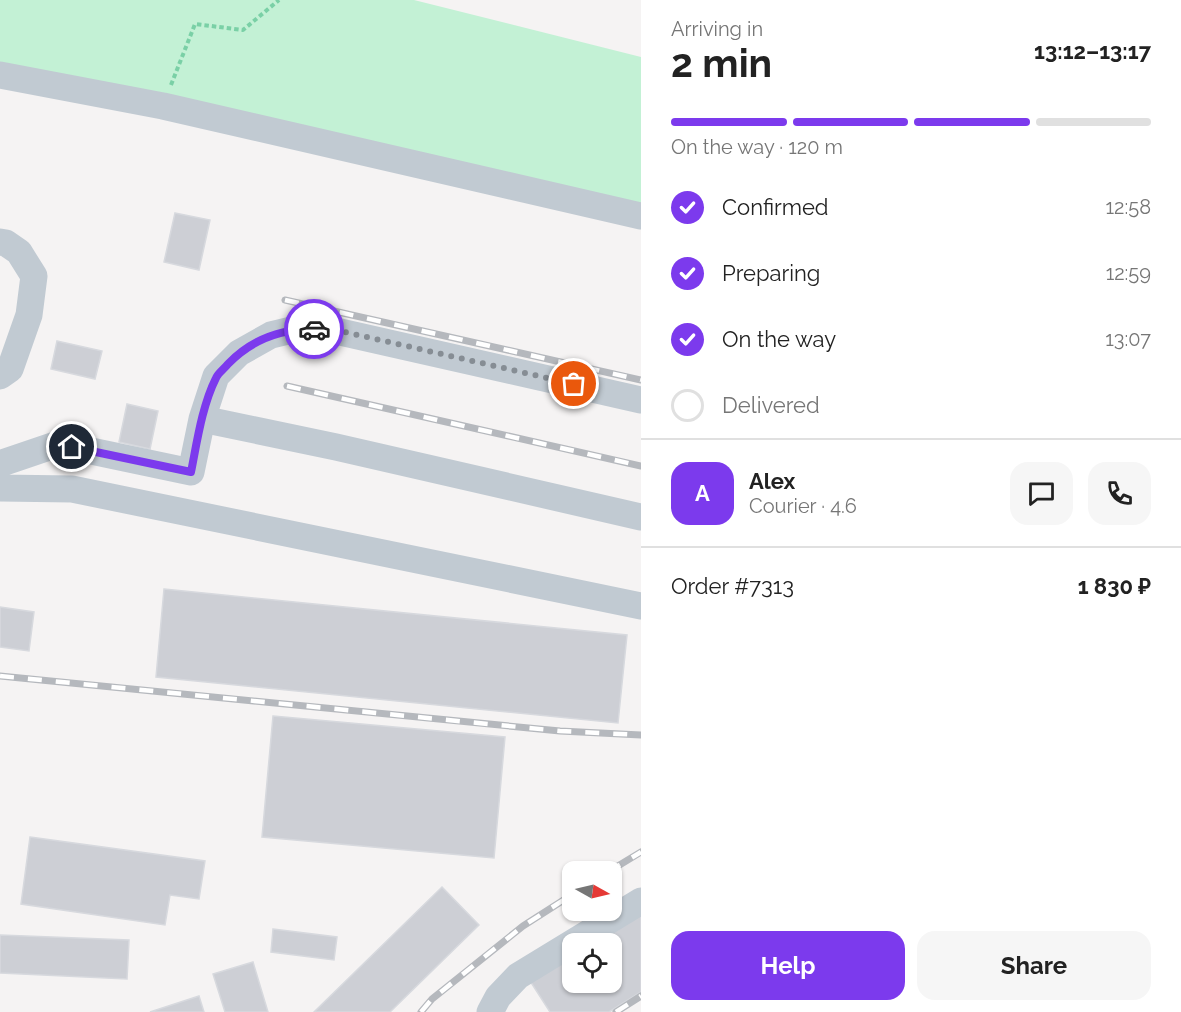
<!DOCTYPE html>
<html lang="en">
<head>
<meta charset="utf-8">
<style>
	body { margin:0; font-family:Raleway,sans-serif; background:#f6f6f6; color:#222; height:100vh; display:flex; flex-direction:column; font-size:22px; white-space:nowrap }
	* { box-sizing:border-box; margin:0 }
	p { font-size:20px; color:#767676 }
	.icon { flex:none; width:33px; height:33px; fill:none; stroke:currentColor; stroke-width:2; stroke-linecap:round; stroke-linejoin:round }
	.map { position:relative; flex:1; overflow:hidden }
	.drawer { display:flex; flex-direction:column; background:#fff; width:540px }
	.drawer>* { flex:none }
	.needle { width:39px; rotate:98deg }
	.buttons { position:absolute; left:562px; top:861px; display:grid; gap:12px }
	.buttons a { display:grid; place-items:center; width:60px; height:60px; border-radius:12px; background:#fff; box-shadow:0 2px 4px #0004; font-size:30px }
	.pin { position:absolute; display:grid; place-items:center; width:51px; height:51px; color:#fff; margin:-26px; border:3px solid #fff; border-radius:50%; box-shadow:0 2px 6px #0007 }
	.courier { position:absolute; display:grid; place-items:center; width:60px; height:60px; margin:-30px; border:4px solid #7c3aed; border-radius:50%; background:#fff; color:#222; box-shadow:0 2px 8px #0007 }
	.overview em { font-style:normal; font-weight:700 }
	.overview div { display:flex; flex-direction:column-reverse }
	.overview { display:flex; align-items:center; justify-content:space-between; height:102px; padding:0 30px }
	h1 { font-size:39px; font-weight:700; line-height:45px }
	.bar { display:grid; grid-template-columns:repeat(4,1fr); gap:9px 6px; align-content:center; height:72px; padding:0 30px }
	.bar i { height:8px; border-radius:4px; background:#e0e0e0 }
	.bar .selected { background:#7c3aed }
	.bar p { grid-column:span 4 }
	.line { display:flex; align-items:center; gap:15px; padding:0 30px; border-top:2px solid #e0e0e0 }
	.line div { flex:1 }
	.round { display:grid; place-items:center; flex:none; width:63px; height:63px; border-radius:18px; background:#f6f6f6 }
	ol { padding:0 30px; list-style:none }
	li { display:flex; align-items:center; gap:18px; height:66px }
	li p { margin-inline-start:auto }
	li .icon { padding:6px; border-radius:50%; background:#7c3aed; color:#fff; stroke-width:4 }
	li:last-child { color:#767676 }
	li i { width:33px; height:33px; border:3px solid #e0e0e0; border-radius:50% }
	.primary-button { display:flex; gap:12px; margin-top:auto; padding:12px 30px }
	.primary-button a { flex:1; height:69px; border-radius:18px; background:#7c3aed; color:#fff; font-size:24px; font-weight:700; line-height:69px; text-align:center }
	.primary-button a+a { background:#f6f6f6; color:#222 }
	main { display:flex; flex:1; min-height:0 }
	.map>svg:first-child { display:block }
	.green { fill:#c3f1d5 }
	.building { fill:#cdcfd5; stroke:#d7d9de; stroke-width:1.5 }
	.lines { fill:none; stroke-linecap:round; stroke-linejoin:round }
	.path { stroke:#7ad0a6; stroke-width:4; stroke-dasharray:4.5 3; stroke-linecap:butt }
	.minor { stroke:#c1cad2; stroke-width:27 }
	.rail-casing { stroke:#b5b8bd; stroke-width:7 }
	.rail { stroke:#fff; stroke-width:4.5; stroke-dasharray:14; stroke-linecap:butt }
	.done { stroke:#868d94; stroke-width:6; stroke-dasharray:0 10.8 }
	.route { stroke:#7c3aed; stroke-width:8 }
</style>
</head>
<body>
<main>
<div class="map">
<svg width="641" height="1012" viewBox="0 0 641 1012">
	<rect width="100%" height="100%" fill="#f5f3f3"/>
	<path class="green" d="M0 0H414L641 57V205L0 66Z"/>
	<path class="building" d="M175 213 210 220 199 270 164 262Z
		M57 341 102 351 95 379 51 369Z
		M127 404 158 411 150 449 119 442Z
		M164 589 627 635 618 723 156 677Z
		M0 607 34 612 29 651 0 647Z
		M273 716 505 737 494 858 262 837Z
		M30 837 205 861 199 899 170 895 165 925 21 904Z
		M442 887 479 925 390 1012H314Z
		M641 910V992L609 1012H550L530 981 573 953V982H612V944H589Z
		M273 929 337 937 334 960 271 952Z
		M0 935 129 940 127 979 0 973Z
		M253 962 268 1012H225L213 974Z
		M199 996 204 1012H150Z"/>
	<g class="lines">
		<path class="path" d="M171 85 195 24 243 30 279 0"/>
		<path class="minor" d="M0 75 163 106 641 216
			M0 242 6 243 19 252 34 276 29 315 10 369 0 376
			M202 419 336 447 641 517
			M5 462 58 444 191 472 202 419 216 376 239 353 271 335 296 329H327L641 400
			M0 488 72 489 641 606
			M490 1012 498 997 518 976 641 901"/>
		<g class="rail-casing">
			<path id="rail" d="M285 300 641 380
				M287 386 641 466
				M0 676 560 731 641 735
				M608 872 641 852
				M421 1012 432 999 523 926 573 894
				M616 1012 641 996"/>
		</g>
		<use href="#rail" class="rail"/>
	</g>
	<g class="lines">
		<path class="done" d="M314 329 327 328 574 384"/>
		<path class="route" d="M72 447 191 472C197 442 202 406 216 378 218 373 224 369 228 364 251 340 280 329 314 329"/>
	</g>
</svg>
<div class="buttons">
<a><svg class="needle" viewBox="-14 -14 28 28"><path d="M0-13l5 13h-10z" fill="#e53935"/><path d="M0 13l5-13h-10z" fill="#767676"/></svg></a>
<a><svg class="icon" aria-label="locate" viewBox="0 0 24 24"><circle cx="12" cy="12" r="6"/><path d="M12 2v4M12 18v4M2 12h4M18 12h4"/></svg></a>
</div>
<div class="pin" style="left:574px;top:384px;background:#ea580c"><svg class="icon" aria-label="bag" viewBox="0 0 24 24"><path d="M5 8h14l-1 12H6zM9 8a3 3 0 0 1 6 0"/></svg></div>
<div class="pin" style="left:72px;top:447px;background:#1f2937"><svg class="icon" aria-label="home" viewBox="0 0 24 24"><path d="M3 11l9-7 9 7M6 9v11h12V9"/></svg></div>
<div class="courier" style="left:314px;top:329px"><svg class="icon" aria-label="car" viewBox="0 0 24 24"><path d="M5 17H2v-5l4-1 3-4h7l3 4 3 1v5h-3M9 17h6M6 11h13"/><circle cx="7" cy="17" r="2"/><circle cx="17" cy="17" r="2"/></svg></div>
</div>
<section class="drawer">
<div class="overview"><div><h1>2 min</h1><p>Arriving in</p></div><em>13:12–13:17</em></div>
<div class="bar"><i class="selected"></i><i class="selected"></i><i class="selected"></i><i></i><p>On the way · 120 m</p></div>
<ol>
<li><svg class="icon" aria-label="check" viewBox="0 0 24 24"><path d="M5 12l5 5 9-10"/></svg>Confirmed<p>12:58</p></li>
<li><svg class="icon" aria-label="check" viewBox="0 0 24 24"><path d="M5 12l5 5 9-10"/></svg>Preparing<p>12:59</p></li>
<li><svg class="icon" aria-label="check" viewBox="0 0 24 24"><path d="M5 12l5 5 9-10"/></svg>On the way<p>13:07</p></li>
<li><i></i>Delivered</li>
</ol>
<div class="line" style="height:108px"><b class="round" style="background:#7c3aed;color:#fff">A</b><div><b>Alex</b><p>Courier · 4.6</p></div><a class="round"><svg class="icon" aria-label="chat" viewBox="0 0 24 24"><path d="M4 5h16v11H9l-5 4z"/></svg></a><a class="round"><svg class="icon" aria-label="phone" viewBox="0 0 24 24"><path d="M5 4h4l2 5-3 2q2 4 5 5l2-3 5 2v4C11 20 4 13 5 4z"/></svg></a></div>
<div class="line" style="height:78px"><div>Order #7313</div><b>1 830 ₽</b></div>
<div class="primary-button"><a>Help</a><a>Share</a></div>
</section>
</main>
</body>
</html>
